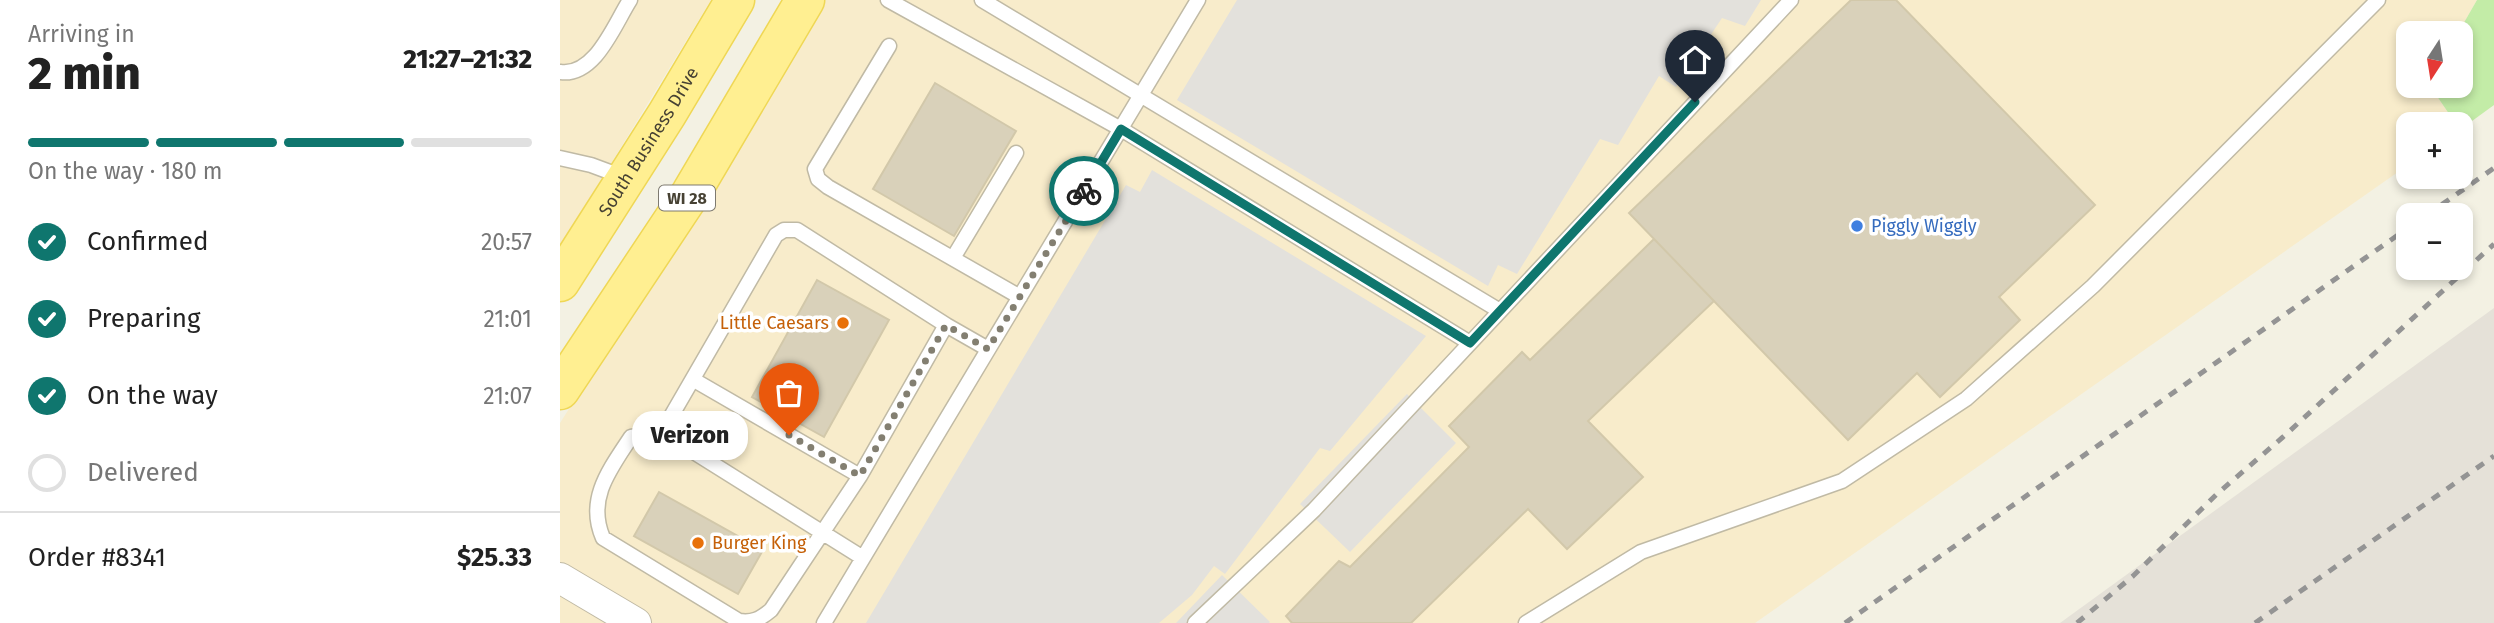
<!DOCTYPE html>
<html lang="en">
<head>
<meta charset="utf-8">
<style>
	body { margin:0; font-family:"Fira Sans",sans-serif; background:#f6f6f6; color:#222; height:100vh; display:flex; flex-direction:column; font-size:26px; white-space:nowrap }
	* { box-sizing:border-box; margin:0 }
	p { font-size:23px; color:#767676 }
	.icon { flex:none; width:38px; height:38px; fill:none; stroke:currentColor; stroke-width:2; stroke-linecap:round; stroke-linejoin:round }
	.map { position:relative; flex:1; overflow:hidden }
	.drawer { display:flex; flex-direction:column; background:#fff; width:560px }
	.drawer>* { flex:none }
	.needle { width:46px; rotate:192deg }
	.tools { position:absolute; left:1836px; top:21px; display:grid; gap:14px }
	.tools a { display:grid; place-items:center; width:77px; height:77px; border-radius:14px; background:#fff; box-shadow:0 4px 10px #0003; font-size:35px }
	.pin { position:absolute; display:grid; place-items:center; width:60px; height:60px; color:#fff; margin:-72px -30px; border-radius:50% 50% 50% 0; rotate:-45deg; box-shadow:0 0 7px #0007 }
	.pin .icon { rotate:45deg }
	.courier { position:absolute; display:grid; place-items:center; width:70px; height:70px; margin:-35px; border:5px solid #0f766e; border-radius:50%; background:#fff; color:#222; box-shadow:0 2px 9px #0007 }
	.bubble { position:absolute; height:49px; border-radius:21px; background:#fff; box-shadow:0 4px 10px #0003; font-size:23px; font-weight:800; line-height:49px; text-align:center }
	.head em { font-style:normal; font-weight:800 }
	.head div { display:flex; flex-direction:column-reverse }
	.head { display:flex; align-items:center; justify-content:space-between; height:119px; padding:0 28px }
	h1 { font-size:46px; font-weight:800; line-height:52px }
	.bar { display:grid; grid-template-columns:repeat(4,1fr); gap:10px 7px; align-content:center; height:84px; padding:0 28px }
	.bar i { height:9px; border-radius:5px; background:#e0e0e0 }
	.bar .on { background:#0f766e }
	.bar p { grid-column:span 4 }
	.line { display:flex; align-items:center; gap:18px; padding:0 28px; border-top:2px solid #e0e0e0 }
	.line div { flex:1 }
	ol { padding:0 28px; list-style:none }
	li { display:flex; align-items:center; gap:21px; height:77px }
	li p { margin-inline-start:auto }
	li .icon { padding:7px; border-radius:50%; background:#0f766e; color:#fff; stroke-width:4 }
	li:last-child { color:#767676 }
	li i { width:38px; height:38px; border:4px solid #e0e0e0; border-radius:50% }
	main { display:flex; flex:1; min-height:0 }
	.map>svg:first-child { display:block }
	.commercial { fill:#f8eccb }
	.industrial { fill:#e5e1d8 }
	.green { fill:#c3eca7 }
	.parking { fill:#e3e1dc }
	.building { fill:#d9d1ba; stroke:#d2c8aa; stroke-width:2 }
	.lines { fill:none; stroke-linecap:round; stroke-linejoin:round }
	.service-casing { stroke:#c0baa5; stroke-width:17 }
	.minor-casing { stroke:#c0baa5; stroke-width:32 }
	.primary-casing { stroke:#efd755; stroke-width:41 }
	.service { stroke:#fff; stroke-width:14 }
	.minor { stroke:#fff; stroke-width:30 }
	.primary { stroke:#ffef91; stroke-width:38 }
	.rail { stroke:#949494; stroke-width:5; stroke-dasharray:9 9; stroke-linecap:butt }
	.done { stroke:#837f71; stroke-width:7; stroke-dasharray:0 12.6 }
	.route { stroke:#0f766e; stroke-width:9 }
	.shop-dot { fill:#3f7fe0; stroke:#fff; stroke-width:2.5 }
	.food-dot { fill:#e8710a; stroke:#fff; stroke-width:2.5 }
	.labels { text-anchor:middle; stroke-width:7; stroke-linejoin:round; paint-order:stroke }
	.shield { fill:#fff; stroke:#7e7a70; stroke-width:2 }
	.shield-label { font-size:16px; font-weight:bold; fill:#464133 }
	.street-label { font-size:18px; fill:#464133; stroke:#fff }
	.shop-label { font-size:18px; fill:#366cbe; stroke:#fff; text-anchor:start }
	.food-label { font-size:18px; fill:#c56008; stroke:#fff; text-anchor:end }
</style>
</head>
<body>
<main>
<section class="drawer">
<div class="head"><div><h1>2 min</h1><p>Arriving in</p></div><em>21:27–21:32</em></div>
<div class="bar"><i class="on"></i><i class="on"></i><i class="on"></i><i></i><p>On the way · 180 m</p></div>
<ol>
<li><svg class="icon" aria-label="check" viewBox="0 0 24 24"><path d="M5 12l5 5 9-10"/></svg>Confirmed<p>20:57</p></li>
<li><svg class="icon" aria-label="check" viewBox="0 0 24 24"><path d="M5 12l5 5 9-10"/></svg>Preparing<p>21:01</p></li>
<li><svg class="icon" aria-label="check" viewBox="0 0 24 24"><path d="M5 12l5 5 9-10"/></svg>On the way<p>21:07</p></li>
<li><i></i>Delivered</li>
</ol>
<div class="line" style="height:91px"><div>Order #8341</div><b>$25.33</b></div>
</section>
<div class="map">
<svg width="1934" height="623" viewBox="0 0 1934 623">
	<rect width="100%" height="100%" fill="#f3f1e3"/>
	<path class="commercial" d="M0 0H151L0 247Z
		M262 0H1917L1898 33H1848V86H1870L1896 124H1848V165L1195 623H0V423L68 316Z"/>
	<path class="industrial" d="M1934 308V623H1500Z"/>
	<path class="green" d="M1917 0H1934V105L1901 129 1900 124H1896L1870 86H1900V33H1898Z"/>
	<path class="parking" d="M677 0H1201L1185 26 1162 18 1116 87 1099 76 1058 145 1040 139 957 274 938 265 928 286 617 100Z
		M592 170 866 336 770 451 760 448 665 574 654 566 632 595 599 623H306L566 185 580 192Z
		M847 394 896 443 790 552 740 504Z
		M662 575 710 622 709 623H616Z"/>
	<path class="building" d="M1291 0H1336L1535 205 1439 297 1460 320 1380 397 1357 373 1288 440 1069 213Z
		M375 83 456 131 394 236 313 189Z
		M1094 239 1154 301 1028 421 1083 477 1007 549 968 509 851 623H732L726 616 779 561 790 567 909 447 889 426 962 352 970 360Z
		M257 280 329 320 264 437 192 397Z
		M99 492 203 550 178 594 74 536Z"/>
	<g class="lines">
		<g class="service-casing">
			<path id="service" d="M328 0 561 129 910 343
				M422 0 940 311
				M329 46 255 169 258 179 268 187 460 297
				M0 72C35 77 54 25 70 0
				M0 158 31 165 66 178
				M393 258 456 153
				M386 325 428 349
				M134 380 300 476
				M102 432 216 235 224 230H237L386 325 300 476 211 610C200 619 193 623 179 621L43 538C26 499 50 469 71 437L102 432 303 558
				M264 623 638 0
				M635 623 754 510 1231 0
				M966 623 1081 552 1282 481 1406 399 1533 286 1818 0"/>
		</g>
		<g class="minor-casing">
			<path id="minor" d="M0 578 76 623"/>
		</g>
		<g class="primary-casing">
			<g id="primary">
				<path id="s1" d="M0 282 107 114 175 0"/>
				<path d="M0 390 131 193 245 0"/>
			</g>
		</g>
		<use href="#service" class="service"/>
		<use href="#minor" class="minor"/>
		<use href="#primary" class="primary"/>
		<path class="rail" d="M1867 215 1934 168
			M1285 623 1848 228
			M1517 623 1573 576 1658 493 1723 437 1934 244
			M1695 623 1934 456"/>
	</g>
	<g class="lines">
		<path class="done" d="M229 435 300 476 386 325 428 349 524 191"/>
		<path class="route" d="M524 191 561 129 910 343 1135 102"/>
	</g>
	<circle class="shop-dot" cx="1297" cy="226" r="7"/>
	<g class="food-dot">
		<circle cx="283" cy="323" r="7"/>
		<circle cx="138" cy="543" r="7"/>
	</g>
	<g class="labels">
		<rect class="shield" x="99" y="185.5" width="56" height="25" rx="5"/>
		<g class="shield-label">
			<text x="127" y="204">WI 28</text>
		</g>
		<g class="street-label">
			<text dy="6" stroke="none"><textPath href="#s1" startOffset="166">South Business Drive</textPath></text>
		</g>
		<g class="shop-label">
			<text x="1311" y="232">Piggly Wiggly</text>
		</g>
		<g class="food-label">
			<text x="269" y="329">Little Caesars</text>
			<text x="152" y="549" text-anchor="start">Burger King</text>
		</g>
	</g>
</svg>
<div class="tools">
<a><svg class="needle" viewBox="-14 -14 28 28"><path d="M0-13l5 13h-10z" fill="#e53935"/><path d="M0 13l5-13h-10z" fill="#767676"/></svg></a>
<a>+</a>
<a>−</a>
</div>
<div class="pin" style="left:229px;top:435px;background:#ea580c"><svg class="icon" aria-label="bag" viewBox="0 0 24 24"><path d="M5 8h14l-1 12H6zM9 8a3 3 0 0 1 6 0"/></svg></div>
<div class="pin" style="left:1135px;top:102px;background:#1f2937"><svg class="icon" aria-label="home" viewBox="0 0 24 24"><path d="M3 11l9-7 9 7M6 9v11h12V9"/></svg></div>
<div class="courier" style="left:524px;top:191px"><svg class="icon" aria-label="bike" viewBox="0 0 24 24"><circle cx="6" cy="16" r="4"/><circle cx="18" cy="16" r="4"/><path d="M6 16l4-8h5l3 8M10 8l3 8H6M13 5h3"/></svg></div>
<div class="bubble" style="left:72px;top:411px;width:116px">Verizon</div>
</div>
</main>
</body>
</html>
